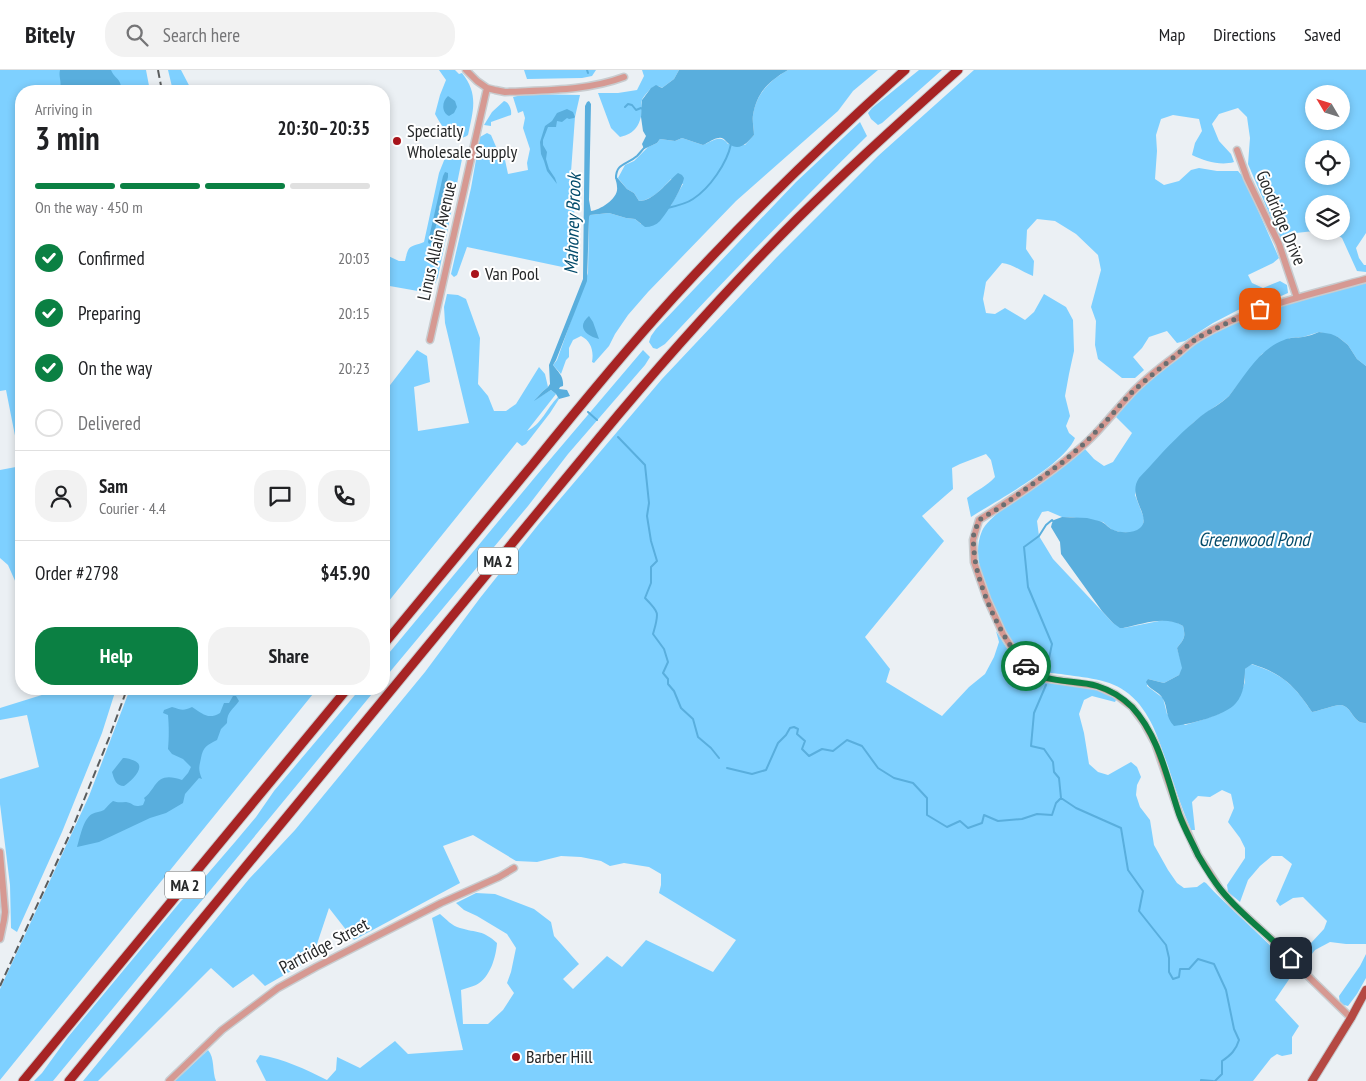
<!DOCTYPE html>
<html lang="en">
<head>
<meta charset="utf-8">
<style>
	body { margin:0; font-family:"PT Sans Narrow",sans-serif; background:#f2f2f2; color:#202124; height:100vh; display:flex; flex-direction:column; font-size:19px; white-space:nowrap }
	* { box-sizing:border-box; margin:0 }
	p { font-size:16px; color:#757577 }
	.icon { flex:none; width:28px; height:28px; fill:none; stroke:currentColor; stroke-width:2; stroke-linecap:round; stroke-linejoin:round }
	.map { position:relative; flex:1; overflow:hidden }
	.side { position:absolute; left:15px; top:15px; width:375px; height:610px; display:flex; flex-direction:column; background:#fff; border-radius:20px; box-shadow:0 2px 8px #0003 }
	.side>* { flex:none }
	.needle { width:32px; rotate:308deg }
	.buttons { position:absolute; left:1305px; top:15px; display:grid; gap:10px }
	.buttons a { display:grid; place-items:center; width:45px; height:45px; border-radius:50%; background:#fff; box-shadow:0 2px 8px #0003; font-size:25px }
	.pin { position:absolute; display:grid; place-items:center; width:42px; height:42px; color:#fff; margin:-21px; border-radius:10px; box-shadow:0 2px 8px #0006 }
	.courier { position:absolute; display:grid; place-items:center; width:50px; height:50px; margin:-25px; border:4px solid #0b8043; border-radius:50%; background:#fff; color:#222; box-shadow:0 1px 6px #0007 }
	.summary em { font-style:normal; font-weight:600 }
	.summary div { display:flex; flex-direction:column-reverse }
	.summary { display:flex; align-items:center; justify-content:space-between; height:85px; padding:0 20px }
	h1 { font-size:32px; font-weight:600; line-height:38px }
	.bar { display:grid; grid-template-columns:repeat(4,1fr); gap:8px 5px; align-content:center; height:60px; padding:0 20px }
	.bar i { height:6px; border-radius:4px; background:#e0e0e0 }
	.bar .current { background:#0b8043 }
	.bar p { grid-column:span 4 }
	.line { display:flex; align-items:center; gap:12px; padding:0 20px; border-top:1px solid #e0e0e0 }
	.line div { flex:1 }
	.round { display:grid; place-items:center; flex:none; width:52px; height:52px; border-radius:20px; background:#f2f2f2 }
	ol { padding:0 20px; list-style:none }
	li { display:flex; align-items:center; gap:15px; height:55px }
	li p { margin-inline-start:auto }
	li .icon { padding:5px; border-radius:50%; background:#0b8043; color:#fff; stroke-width:4 }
	li:last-child { color:#757577 }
	li i { width:28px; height:28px; border:2px solid #e0e0e0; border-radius:50% }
	.action { display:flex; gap:10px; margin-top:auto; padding:10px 20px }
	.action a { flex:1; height:58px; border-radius:20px; background:#0b8043; color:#fff; font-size:20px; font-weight:600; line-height:58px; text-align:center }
	.action a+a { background:#f2f2f2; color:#202124 }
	header { display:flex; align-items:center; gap:30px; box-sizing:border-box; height:70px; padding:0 25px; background:#fff; border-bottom:1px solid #e0e0e0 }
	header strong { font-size:24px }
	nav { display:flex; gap:28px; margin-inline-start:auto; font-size:18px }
	.search { width:350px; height:45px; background:#f2f2f2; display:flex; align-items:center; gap:12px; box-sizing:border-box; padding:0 18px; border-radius:20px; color:#757577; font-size:19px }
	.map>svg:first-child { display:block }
	.green { fill:#7ed0ff; fill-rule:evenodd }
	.water { fill:#59aedd }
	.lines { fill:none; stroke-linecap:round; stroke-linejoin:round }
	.stream { stroke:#59aedd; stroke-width:2 }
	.minor-casing { stroke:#c8cccf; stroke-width:9 }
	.major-casing { stroke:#c8cccf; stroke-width:10 }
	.highway-casing { stroke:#c8cccf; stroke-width:11 }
	.minor { stroke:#d69992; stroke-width:6 }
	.major { stroke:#b54943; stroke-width:8 }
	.highway { stroke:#a72424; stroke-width:9 }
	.rail { stroke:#5a5d5e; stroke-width:2; stroke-dasharray:8 4; stroke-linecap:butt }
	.done { stroke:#6b6e70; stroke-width:5; stroke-dasharray:0 9 }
	.route { stroke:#0b8043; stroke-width:6 }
	.poi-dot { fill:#a9141b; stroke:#fff; stroke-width:2 }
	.labels { text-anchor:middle; stroke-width:4; stroke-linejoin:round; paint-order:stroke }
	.shield { fill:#fff; stroke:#676869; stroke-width:1 }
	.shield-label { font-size:16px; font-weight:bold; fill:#262829 }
	.poi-label { font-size:18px; fill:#262829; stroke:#fff; text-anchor:start }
	.street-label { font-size:18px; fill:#262829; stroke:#fff }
	.water-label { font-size:19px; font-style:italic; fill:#034b6b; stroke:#fff }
</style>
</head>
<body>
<header>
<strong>Bitely</strong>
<div class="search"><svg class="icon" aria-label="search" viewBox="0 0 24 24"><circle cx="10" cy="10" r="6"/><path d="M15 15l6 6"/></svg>Search here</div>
<nav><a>Map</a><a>Directions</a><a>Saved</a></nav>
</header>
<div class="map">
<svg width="1366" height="1011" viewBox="0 0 1366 1011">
	<rect width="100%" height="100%" fill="#ebf0f4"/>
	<path class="green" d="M0 0H146L150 21H21V396L6 320 0 321Z
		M168 0H181L192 21H173Z
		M439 0H455L459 4 462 3C479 24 473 41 468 65 453 76 441 55 435 44L440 25 446 10Z
		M524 0H596L592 6 582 8 527 9Z
		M642 0H679L674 9 662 18C655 13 651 18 646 24 645 25 642 29 642 30 641 33 642 36 642 39 641 54 635 64 620 67L611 58 598 23H618L637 20 644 6Z
		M788 0H878L853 21 838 41 736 131 648 222 628 245 615 264 609 276 594 293 592 292C594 281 591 271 581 266L573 270 569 278V287L566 290 561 304 553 295 557 290 588 203 589 148 590 145 609 143 626 148 635 149 641 154 671 135 683 114 671 109C663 118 651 131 639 131L634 123 627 119 618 108 625 95 634 91 648 77 657 73 660 69 675 71 682 68 703 75C713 71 721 64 728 74L745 75 754 65C754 59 752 51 753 45 756 24 770 10 788 0Z
		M919 0H942L882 53 878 55 871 49 868 43 872 38Z
		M974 0H1366V163L1356 178 1359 188 1364 195H1366V202L1357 201 1342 168 1331 161H1341V134H1314V161L1296 163 1281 171 1248 94 1250 68 1247 47 1238 38 1219 44 1212 54 1219 71 1231 84 1234 92C1220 96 1205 91 1192 85L1195 73 1202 61 1199 49 1173 45 1161 49 1156 65 1157 81 1155 109 1164 115 1179 111 1191 100 1199 98 1217 101H1238L1244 108 1279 188 1273 193 1248 205 1252 213 1263 218 1280 211 1287 215 1288 223 1281 226 1238 240 1213 253 1185 271 1177 273 1167 261 1149 267 1142 278 1133 287 1144 300 1135 308H1122L1098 289 1095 275 1096 251 1091 237 1101 200 1098 185 1076 164 1055 151 1037 149 1027 160 1026 179 1034 191 1033 206C1022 202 1013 194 1002 193L986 212 983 229 986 243 995 244 1005 238 1025 250 1034 242 1044 224 1066 237 1073 250 1074 281 1069 304 1065 326 1070 346 1066 356 1069 363 1075 368C1064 395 997 430 971 447L967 428C977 420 987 416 995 407L991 390 986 384 960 394 952 398 953 419 922 446 944 471 865 567 890 599 886 612 942 646 969 617 985 604 994 587 999 572 996 561C1007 577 1017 599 1035 609 1046 615 1061 613 1073 615 1088 617 1105 621 1117 628L1115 632 1092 626 1084 630 1079 644 1084 663 1089 694 1098 702 1108 705 1131 692 1137 697 1141 707 1137 715 1136 725 1140 737 1150 750 1154 775 1168 800 1177 813 1184 818 1197 817 1204 812 1206 813C1234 844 1268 869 1294 902L1275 930 1299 956 1292 967V984L1282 986 1277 984 1271 988 1253 1011H266L256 991 260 985C284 989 305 999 327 1010L336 1000 337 987 360 998 395 971 408 984 463 980 432 848 440 844C446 849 452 856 460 858 477 863 483 860 497 873 496 887 490 908 476 915 472 917 466 918 461 920L463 954H488L503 940 514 923 507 913 511 902 516 878 507 864 477 846 464 840 456 833 476 823 495 824 534 839 551 852 554 866 579 894 563 909 573 919 607 886 622 897 646 870 713 902 736 870 659 823 661 815V804L649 797 624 793 610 796 601 791 581 787 561 786 537 792 516 791 473 765 443 776 460 813 354 870 329 838 312 889 265 916 253 904 233 918 211 898 98 1011H83L249 809 295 760 425 602 480 528 538 455 662 309 777 187 878 86ZM1314 24H1341V51H1314ZM1314 79H1341V106H1314Z
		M526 24 580 25 575 47 571 102 575 116 574 151 577 186 575 195 572 199 467 177 457 205 454 207 451 204 471 118 480 67 487 63 491 65 497 79 500 91 505 90 508 104 528 100 527 93 530 79 523 58 525 48 523 41 518 43 513 27Z
		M504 31C509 32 512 40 511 45L491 52V56L484 55 492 42Z
		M860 52 867 66C798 134 731 203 665 274L657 279 653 278 649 272 651 266 656 259 796 112Z
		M453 81H456L461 84 462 89 438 207 432 221 429 223 384 215V184L399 191H405C409 174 409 178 424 172L439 103 445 88Z
		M1366 213V296L1357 289 1348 275 1338 267 1319 262 1303 267 1290 268 1262 284 1229 326 1223 331 1203 345 1193 353 1161 385 1139 409 1135 425 1144 448 1143 456 1140 459 1133 463 1120 462 1112 460 1103 452 1070 447H1062L1048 441 1042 442 1037 451 1039 466 1053 489 1113 553 1124 558 1164 550 1176 552 1183 556C1186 568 1184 569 1177 578L1183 598 1179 605 1164 613 1148 609 1147 616 1163 628 1167 644 1185 655 1205 649 1221 643 1239 628 1245 612V599L1251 594C1283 604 1294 615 1312 642 1319 641 1334 635 1340 635 1353 636 1352 654 1366 653V874H1346L1330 872 1315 880 1305 893 1299 886 1324 859 1327 851 1303 827 1293 828 1280 836 1276 831 1292 794 1282 786H1272L1260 796 1248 810 1240 832 1228 822 1227 815 1245 788V778L1240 768 1228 752 1234 738 1231 724 1222 720 1210 727 1198 726 1192 732 1195 760H1191C1182 739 1175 718 1168 696 1159 671 1151 642 1129 624 1110 608 1084 608 1061 604 1052 603 1044 603 1036 599 1017 589 1004 558 996 540 985 517 971 486 982 461 990 443 1041 412 1058 400 1068 394 1076 386 1085 379L1094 389 1104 396 1113 392 1132 363 1116 347C1125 330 1141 317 1155 305 1168 294 1182 281 1197 272 1248 241 1309 228 1366 213Z
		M447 224 458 225 466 229 480 268 478 314 488 326 494 341H506L516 334 539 297 545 304 548 317 542 322 536 329 551 320 556 324 527 361C541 355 547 338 558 327L559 329 550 343 526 374 522 376 517 372 384 537V323L417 280 427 286 430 312 414 317 418 361 469 353 445 253 444 237Z
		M643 280 650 287 645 295 568 384 528 436 384 609V589L536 406Z
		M21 396V515L16 513 8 495 0 488V400Z
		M61 619H116L102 663 62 762 17 862 11 858 10 815 0 734V709L39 697 27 645 0 650V638Z
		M130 619H317L0 1010V919L89 726Z
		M360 619H376L53 1011H34L42 1003 68 967 181 831 198 815 235 772 256 747 274 721Z
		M1366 884V908L1357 924 1348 936 1340 934 1339 926 1360 896Z
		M208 980C215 988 212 1001 216 1011H175Z"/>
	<path class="water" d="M60 0H111C116 11 120 6 122 21H59C63 12 58 8 60 0Z
		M679 0H788C769 11 757 22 753 45 752 51 754 59 754 65 748 72 740 82 729 74 726 72 724 67 719 68 714 68 708 73 703 75L682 68 675 71 660 69 657 73 644 79 642 74 646 66 643 61 641 47 642 30 651 18 656 15 662 18 674 9Z
		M448 26 455 31 457 37 454 43 449 46C441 42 442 31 448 26Z
		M589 31 591 34 589 130 591 141C600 140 619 128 617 117 617 112 615 110 615 105L627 119 634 123 639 131C654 131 667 112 678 103L682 105 684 108C682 119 667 143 660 151 656 155 651 157 645 157L635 149 626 148 609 143 590 145 589 148 587 211 556 290 553 295C558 302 564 306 563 316L560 317 559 319 567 320 570 326 559 329 556 324 551 320 534 331 542 322 548 317 550 314 549 295 583 209 585 36 587 32Z
		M567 39 573 42 575 47 574 48 569 49 567 48 562 52 557 51 556 57H548L543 70V75L547 82 546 89 549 99 555 108 557 114 547 101 544 91 541 84 540 72 545 56 552 51 557 43Z
		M445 102 448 103V107L432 172 429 174 428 172 443 106Z
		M589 246 593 252 599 269C586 266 576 257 589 246Z
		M1319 262 1331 264 1338 267 1348 275 1357 289 1366 296V653C1352 654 1353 636 1340 635 1334 635 1319 641 1312 642 1294 615 1283 604 1252 594L1245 599C1245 610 1244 624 1236 633 1225 646 1190 654 1174 656 1165 647 1168 637 1163 629 1159 621 1149 620 1146 612L1148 609 1164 613 1179 605 1182 598 1177 578C1184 569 1186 568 1183 556 1165 545 1143 554 1123 558H1120L1113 553 1102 541 1061 484 1060 472 1051 457 1052 453 1054 450 1062 447 1087 448 1099 451C1104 452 1107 456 1111 459 1119 463 1133 464 1140 458 1153 447 1126 427 1139 408 1143 403 1148 399 1152 394 1167 377 1184 360 1201 346 1210 339 1221 334 1229 326 1245 306 1259 279 1284 270 1290 267 1297 268 1303 267 1309 266 1314 264 1319 262Z
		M233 626H236L239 631C233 640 227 641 227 653L221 659 217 670C207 675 203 677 201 688 199 698 198 699 202 709L199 708 185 724 183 733 166 743 150 748 99 772 77 777C80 768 83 749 92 744 96 742 100 742 104 740 107 737 109 734 113 731 118 733 121 732 126 732 134 733 132 738 143 735L145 730 144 728C148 725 150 722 153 718 161 705 169 706 182 710L188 703 191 697 183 689 172 684 168 679C169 667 169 657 168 645L163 643 164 640 172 637C182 640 183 641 192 637 203 644 208 650 220 643L224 633H229Z
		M123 688C128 688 130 689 135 691 147 697 131 711 124 716 116 716 114 709 112 702Z"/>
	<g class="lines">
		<path class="stream" d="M587 0 588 3
			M625 37 628 34 632 35 636 40 641 38 644 40
			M616 108C616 93 627 95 637 86 640 83 642 80 645 77
			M667 138C676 136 686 134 693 129 710 118 727 93 731 74
			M588 342 597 350
			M618 367 645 395 649 433 647 446 651 471 657 491 651 497V513L645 528C660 543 659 543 653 564L664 579 668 592 663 603 668 609V614L674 621 681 638 693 649 698 667 711 678 719 688
			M1046 602 1052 574 1028 517 1024 477 1039 466 1046 455 1052 450 1053 451
			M1046 615 1034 643 1031 676 1044 679 1053 692 1054 702 1059 708 1061 728
			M727 698 752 704 766 700 778 673 786 665 790 658 794 657 798 659 797 664 805 671 802 679 809 686 822 679 833 681 847 670 862 676 878 698 894 708 913 713 927 728V745L947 757 960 751 968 758 982 753 984 745 998 751 1022 749 1037 744 1052 745 1056 733 1061 728 1076 738 1121 758 1128 800 1143 821 1139 841 1166 875 1169 888V902L1173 909 1179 907 1180 899H1189L1198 889 1214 894 1226 920 1234 959 1239 970C1236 980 1231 985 1222 991V1004L1215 1011
			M1201 1011V1010L1213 1011"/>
		<g class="minor-casing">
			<path id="minor" d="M487 18 495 20 505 22C544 20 587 21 624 7
				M1237 80 1247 108 1279 174 1297 228
				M430 270 487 18 477 11 466 0
				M0 782 5 842 4 850 0 869
				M1351 948 1312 910 1281 878 1233 834 1220 819 1198 785 1180 746 1155 673 1144 653 1132 637 1115 624 1097 616 1043 608 1029 600 1017 586 1003 564 987 529 974 492 973 470 979 450C1016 427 1054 402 1087 372 1102 358 1114 342 1128 327 1141 312 1158 299 1174 287 1182 281 1189 273 1198 268 1249 237 1309 225 1366 209
				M169 1011 222 960 278 918 316 897 441 833 499 807 514 798"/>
		</g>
		<g class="major-casing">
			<path id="major" d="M1312 1011 1351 948 1366 920"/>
		</g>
		<g class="highway-casing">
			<path id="highway" d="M384 574C433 514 483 454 533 394 579 337 625 281 674 227 747 147 825 72 905 0
				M23 1011 347 619
				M69 1011 599 368C662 292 727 219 797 149 849 98 903 49 958 0"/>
		</g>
		<use href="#minor" class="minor"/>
		<use href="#major" class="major"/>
		<use href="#highway" class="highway"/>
		<path class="rail" d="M158 0 162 21
			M0 916 73 757 109 668 127 619"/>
	</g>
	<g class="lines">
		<path class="done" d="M1026 596C1002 570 976 515 974 480 974 476 973 472 973 468 974 462 977 456 979 450L999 438 1063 392 1087 371 1110 347 1129 325 1141 314 1197 268 1231 251 1260 239"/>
		<path class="route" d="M1026 596C1043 615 1074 609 1097 616 1110 620 1123 628 1132 637 1159 666 1167 708 1179 744 1184 758 1192 772 1198 785 1205 797 1212 809 1221 820 1241 845 1269 865 1291 888"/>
	</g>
	<g class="poi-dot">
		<circle cx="397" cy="71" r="5"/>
		<circle cx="475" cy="204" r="5"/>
		<circle cx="516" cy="987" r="5"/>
	</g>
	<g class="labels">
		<g class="shield">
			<rect x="478" y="477.5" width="40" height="27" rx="4"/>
			<rect x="165" y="801.5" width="40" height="27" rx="4"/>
		</g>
		<g class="shield-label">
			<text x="498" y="497">MA 2</text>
			<text x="185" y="821">MA 2</text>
		</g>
		<g class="poi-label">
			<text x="407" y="67">Speciatly<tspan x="407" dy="21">Wholesale Supply</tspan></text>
			<text x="485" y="210">Van Pool</text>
			<text x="526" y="993">Barber Hill</text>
		</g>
		<g class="street-label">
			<text transform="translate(1281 148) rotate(67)" y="6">Goodridge Drive</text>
			<text transform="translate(437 171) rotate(-77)" y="6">Linus Allain Avenue</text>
			<text transform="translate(324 876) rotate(-28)" y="6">Partridge Street</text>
		</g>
		<g class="water-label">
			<text transform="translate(572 154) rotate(-88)" y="7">Mahoney Brook</text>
			<text x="1254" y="476">Greenwood Pond</text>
		</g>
	</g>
</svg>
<div class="buttons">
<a><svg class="needle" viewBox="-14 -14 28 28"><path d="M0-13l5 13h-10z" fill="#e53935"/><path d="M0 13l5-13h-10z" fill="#757577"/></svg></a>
<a><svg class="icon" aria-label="locate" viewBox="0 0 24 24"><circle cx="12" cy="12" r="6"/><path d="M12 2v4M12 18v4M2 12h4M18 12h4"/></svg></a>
<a><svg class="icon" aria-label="layers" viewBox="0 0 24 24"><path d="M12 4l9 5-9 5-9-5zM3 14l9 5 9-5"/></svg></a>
</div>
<div class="pin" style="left:1260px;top:239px;background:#ea580c"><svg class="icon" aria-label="bag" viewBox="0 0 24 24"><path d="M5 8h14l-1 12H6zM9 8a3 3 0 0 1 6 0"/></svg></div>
<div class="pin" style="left:1291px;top:888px;background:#1f2937"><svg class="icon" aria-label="home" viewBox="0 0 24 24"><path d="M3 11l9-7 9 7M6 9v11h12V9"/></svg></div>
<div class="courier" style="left:1026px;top:596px"><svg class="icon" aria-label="car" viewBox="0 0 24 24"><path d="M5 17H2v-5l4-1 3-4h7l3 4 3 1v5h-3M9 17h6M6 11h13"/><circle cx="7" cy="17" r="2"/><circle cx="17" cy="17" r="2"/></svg></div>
<section class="side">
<div class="summary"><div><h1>3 min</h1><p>Arriving in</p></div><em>20:30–20:35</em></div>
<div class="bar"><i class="current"></i><i class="current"></i><i class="current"></i><i></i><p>On the way · 450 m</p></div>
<ol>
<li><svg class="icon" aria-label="check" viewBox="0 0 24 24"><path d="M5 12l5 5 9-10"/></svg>Confirmed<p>20:03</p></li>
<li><svg class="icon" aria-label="check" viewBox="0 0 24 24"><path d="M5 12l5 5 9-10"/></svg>Preparing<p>20:15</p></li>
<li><svg class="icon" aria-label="check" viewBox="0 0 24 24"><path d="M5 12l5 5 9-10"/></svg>On the way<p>20:23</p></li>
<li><i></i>Delivered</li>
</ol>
<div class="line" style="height:90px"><a class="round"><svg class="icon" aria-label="person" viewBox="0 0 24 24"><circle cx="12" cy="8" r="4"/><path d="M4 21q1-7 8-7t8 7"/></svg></a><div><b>Sam</b><p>Courier · 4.4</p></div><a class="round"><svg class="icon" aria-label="chat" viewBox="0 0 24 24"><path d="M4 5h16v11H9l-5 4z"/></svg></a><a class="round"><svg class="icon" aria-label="phone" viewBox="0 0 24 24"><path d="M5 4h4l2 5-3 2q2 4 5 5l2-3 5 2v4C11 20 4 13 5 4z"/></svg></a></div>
<div class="line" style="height:65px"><div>Order #2798</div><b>$45.90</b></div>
<div class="action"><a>Help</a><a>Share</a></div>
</section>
</div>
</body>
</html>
